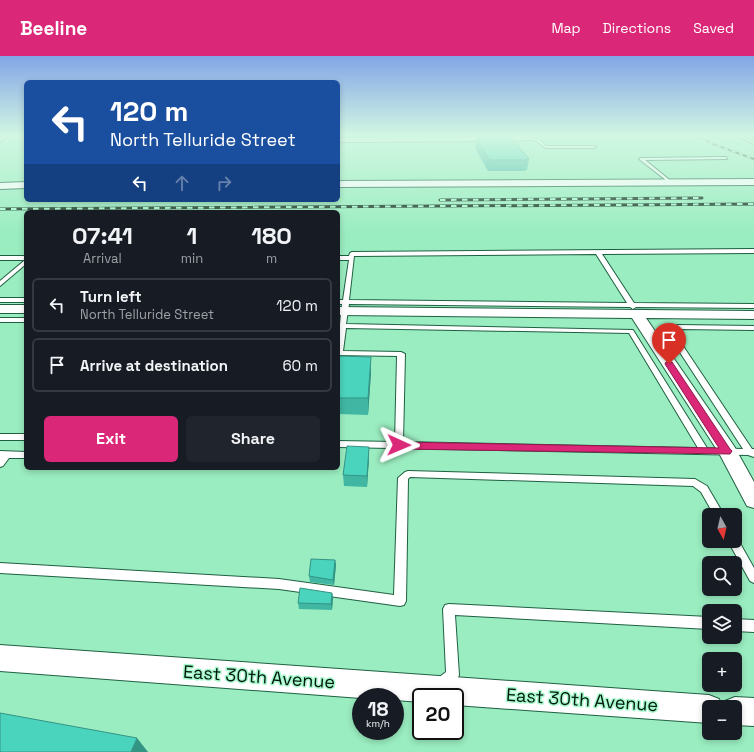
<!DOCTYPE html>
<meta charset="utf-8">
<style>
:root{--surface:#171b24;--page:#20242c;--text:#f1f3f6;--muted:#9ea1a6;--line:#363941;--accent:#db2777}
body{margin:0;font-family:"Space Grotesk",sans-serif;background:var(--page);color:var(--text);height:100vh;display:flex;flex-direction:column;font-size:15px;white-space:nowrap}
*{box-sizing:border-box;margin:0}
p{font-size:13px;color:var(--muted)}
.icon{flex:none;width:22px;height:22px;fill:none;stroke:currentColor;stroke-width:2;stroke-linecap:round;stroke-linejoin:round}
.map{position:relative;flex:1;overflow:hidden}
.side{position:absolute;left:24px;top:154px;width:316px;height:260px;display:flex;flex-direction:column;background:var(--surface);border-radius:6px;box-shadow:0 2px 6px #0003}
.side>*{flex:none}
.banner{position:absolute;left:24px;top:24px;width:316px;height:122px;border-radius:6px;box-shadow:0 2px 6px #0003;background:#1a4fa0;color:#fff;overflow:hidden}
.needle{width:26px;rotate:172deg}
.fabs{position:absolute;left:702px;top:452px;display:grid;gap:8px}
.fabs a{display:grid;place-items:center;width:40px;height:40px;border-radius:6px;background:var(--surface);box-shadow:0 2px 6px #0003;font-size:20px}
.speed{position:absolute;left:352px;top:632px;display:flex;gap:8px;font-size:20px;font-weight:700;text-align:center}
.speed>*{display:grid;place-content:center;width:52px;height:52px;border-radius:50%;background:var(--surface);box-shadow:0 2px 6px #0003;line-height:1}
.speed small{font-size:10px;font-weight:400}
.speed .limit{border:2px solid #111;border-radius:6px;background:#fff;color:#111}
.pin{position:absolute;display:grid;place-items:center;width:34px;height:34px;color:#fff;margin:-41px -17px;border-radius:50% 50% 50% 0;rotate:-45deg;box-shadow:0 0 4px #0007}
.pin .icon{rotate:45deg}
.me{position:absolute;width:44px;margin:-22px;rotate:91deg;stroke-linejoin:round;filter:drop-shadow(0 0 3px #0008)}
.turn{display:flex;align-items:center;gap:14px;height:84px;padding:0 20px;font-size:18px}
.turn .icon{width:52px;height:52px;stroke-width:2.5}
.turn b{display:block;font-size:28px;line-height:34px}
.lanes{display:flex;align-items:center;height:38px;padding:0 20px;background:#0003;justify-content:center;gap:20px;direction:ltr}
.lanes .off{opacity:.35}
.eta{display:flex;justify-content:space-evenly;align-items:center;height:68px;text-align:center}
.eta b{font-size:24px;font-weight:800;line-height:28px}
.button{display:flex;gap:8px;margin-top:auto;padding:8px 20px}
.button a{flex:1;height:46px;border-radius:6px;background:var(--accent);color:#fff;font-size:16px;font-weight:800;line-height:46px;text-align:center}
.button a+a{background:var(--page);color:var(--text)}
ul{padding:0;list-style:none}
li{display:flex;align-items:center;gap:12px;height:54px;margin:0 8px 6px;padding:0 12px;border:2px solid var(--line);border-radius:6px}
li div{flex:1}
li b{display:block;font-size:15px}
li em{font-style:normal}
header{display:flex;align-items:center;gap:24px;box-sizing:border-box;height:56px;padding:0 20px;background:var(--accent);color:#fff}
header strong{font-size:19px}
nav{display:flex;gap:22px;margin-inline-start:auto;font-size:14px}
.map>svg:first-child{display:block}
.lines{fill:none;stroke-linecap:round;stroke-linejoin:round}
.lane-casing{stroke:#1f6042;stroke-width:2}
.street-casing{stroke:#1f6042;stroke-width:2}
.secondary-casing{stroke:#1f6042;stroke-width:2}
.lane{fill:#fff;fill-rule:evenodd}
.street{fill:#fff;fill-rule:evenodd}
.secondary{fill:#fff;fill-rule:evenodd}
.rail-far1-casing{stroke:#143222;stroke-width:2}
.rail-casing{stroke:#143222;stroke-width:3}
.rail-far1{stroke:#a7facd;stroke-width:1.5;stroke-dasharray:4;stroke-linecap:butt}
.rail{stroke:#a7facd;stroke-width:2;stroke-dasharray:5.5;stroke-linecap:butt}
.wall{fill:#40b6a3}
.shaded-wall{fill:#349484}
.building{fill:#4bd4bd;stroke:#349484}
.route{fill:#db2777;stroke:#8e194d}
.labels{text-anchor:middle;stroke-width:3;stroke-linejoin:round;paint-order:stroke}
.near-street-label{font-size:18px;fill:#01180c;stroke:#a7facd}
</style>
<header>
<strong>Beeline</strong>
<nav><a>Map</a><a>Directions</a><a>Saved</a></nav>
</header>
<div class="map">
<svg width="754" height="696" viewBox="0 0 754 696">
<rect width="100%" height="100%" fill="#9aedc0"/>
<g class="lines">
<defs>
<path id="lane" d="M5 79H9L0 86V83Z
M734 79H739L754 86V88Z
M529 80 540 84 546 90H594L596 91 594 92H545L538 86 529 82Z
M726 101 727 103 645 104 672 126 673 127 671 128 639 103 641 102Z
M754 193V197L602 198 634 247 754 248V252L636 251 633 253 630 251 349 248 346 268 633 274 707 392 743 393 668 278 676 270 678 269 754 270V274L680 273 675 278 752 393H754V401L748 399 338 391V385L395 386 397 300 338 299V268H340L342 248H338V244H343L349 204H338V200H349L350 197 352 196ZM596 198 627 247 349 244 354 200ZM346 272 629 277 698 392 403 386 405 298 401 296 343 295Z
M0 200H26V208L0 230V225L25 204H0Z
M0 242H26V246H0Z
M0 262H26V266H0Z
M0 378H26V384H0Z
M0 395 26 396V402H9L3 410 0 411Z
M408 415 695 423 707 430 724 459H714L701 436 693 430 410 421 408 423 406 545 404 549 400 550 279 533 0 517V507L279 523 394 539 398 422 405 416Z
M735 481 737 482 754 512V527L750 525 728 485H735Z
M449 548 709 561V573L455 559 459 619C457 626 450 631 443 633L438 632 437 627 438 622 446 616 443 553 445 549Z
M735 563 754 564V576L735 575Z"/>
<path id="street" d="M526 79H534L530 84 514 85 338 86V82L514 81Z
M0 249H26V257H0Z
M338 251 754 255V263L646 262 734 390 754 426V452L747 450 719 397 632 262 338 259Z
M0 589 709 639 719 643 722 651H709V667L455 649V641H421V646L395 644V641L361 642 0 615Z
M735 641 754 642V670L735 669V651H722L725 645Z"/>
<path id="secondary" d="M754 123V129L338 131V125Z
M26 126V132L0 133V127Z"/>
</defs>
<use href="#lane" class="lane-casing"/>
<use href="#street" class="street-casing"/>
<use href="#secondary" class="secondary-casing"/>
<use href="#lane" class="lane"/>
<use href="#street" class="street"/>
<use href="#secondary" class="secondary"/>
<defs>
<path id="rail-far1" d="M695 79 713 88 754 103"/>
<path id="rail" d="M440 144 702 142
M0 153 754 148"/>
</defs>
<use href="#rail-far1" class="rail-far1-casing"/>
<use href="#rail" class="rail-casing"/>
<use href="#rail-far1" class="rail-far1"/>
<use href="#rail" class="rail"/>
</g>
<path class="wall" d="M476 82 529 103 527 114H525V115H488L475 92Z
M338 300 371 317 368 359 338 358Z
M369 402 367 431 344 430 343 419Z
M335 504 336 509 334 529 310 526 309 520Z
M332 537 333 542 332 554 299 553 298 547Z"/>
<path class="shaded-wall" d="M371 301V317L368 359V342Z
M369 391V402L367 431V420Z
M335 504 336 509 334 529 333 524Z
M332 537 333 542 332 554 331 548Z
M137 682 148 696H131Z"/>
<path class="building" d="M476 82H510L514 85 529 103H526L527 104H489Z
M338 300 371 301 368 342H338Z
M347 390 369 391 367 420 343 419Z
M311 503 335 504 333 524 309 520Z
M300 532 332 537 331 548 298 547Z
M0 657 137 682 131 696H0Z"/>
<linearGradient id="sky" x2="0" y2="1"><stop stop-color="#82a5e6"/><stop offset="0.45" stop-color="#d2f7e3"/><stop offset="1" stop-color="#d2f7e3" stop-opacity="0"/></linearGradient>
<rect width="754" height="177" fill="url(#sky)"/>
<path class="route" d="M666 306H672L730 393 732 395 730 398 399 393 394 389 399 386 719 392 665 308Z"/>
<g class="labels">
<g class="near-street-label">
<text transform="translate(259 621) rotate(4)" y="6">East 30th Avenue</text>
<text transform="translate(582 644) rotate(4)" y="6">East 30th Avenue</text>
</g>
</g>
</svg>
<div class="fabs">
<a><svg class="needle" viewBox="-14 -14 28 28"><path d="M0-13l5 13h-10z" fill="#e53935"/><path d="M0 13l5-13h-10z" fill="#9ea1a6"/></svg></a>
<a><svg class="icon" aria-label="search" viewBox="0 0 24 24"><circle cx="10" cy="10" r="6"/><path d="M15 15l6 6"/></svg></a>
<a><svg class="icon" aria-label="layers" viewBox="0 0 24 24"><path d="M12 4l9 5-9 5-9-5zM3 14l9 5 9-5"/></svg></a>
<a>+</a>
<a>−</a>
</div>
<div class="speed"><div>18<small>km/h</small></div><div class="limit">20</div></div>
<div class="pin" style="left:669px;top:308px;background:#d93025"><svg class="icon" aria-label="arrive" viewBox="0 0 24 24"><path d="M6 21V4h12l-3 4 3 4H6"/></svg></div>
<svg class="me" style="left:399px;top:389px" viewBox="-20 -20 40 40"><path d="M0-17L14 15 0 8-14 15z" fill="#db2777" stroke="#fff" stroke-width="4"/></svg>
<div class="banner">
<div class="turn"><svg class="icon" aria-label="left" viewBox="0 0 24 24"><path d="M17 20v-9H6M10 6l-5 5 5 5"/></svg><div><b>120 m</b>North Telluride Street</div></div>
<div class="lanes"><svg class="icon" aria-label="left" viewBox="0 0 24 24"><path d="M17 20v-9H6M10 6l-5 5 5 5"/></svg><svg class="icon off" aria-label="ahead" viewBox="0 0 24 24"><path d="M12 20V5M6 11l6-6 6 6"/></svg><svg class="icon off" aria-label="right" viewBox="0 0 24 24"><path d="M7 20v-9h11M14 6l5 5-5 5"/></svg></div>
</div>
<section class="side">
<div class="eta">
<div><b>07:41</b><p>Arrival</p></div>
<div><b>1</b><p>min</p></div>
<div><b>180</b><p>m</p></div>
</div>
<ul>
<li><svg class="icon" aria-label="left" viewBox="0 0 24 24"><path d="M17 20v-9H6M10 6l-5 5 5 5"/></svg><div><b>Turn left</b><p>North Telluride Street</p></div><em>120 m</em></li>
<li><svg class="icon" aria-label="arrive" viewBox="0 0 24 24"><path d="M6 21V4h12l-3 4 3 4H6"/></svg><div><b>Arrive at destination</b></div><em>60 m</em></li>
</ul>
<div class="button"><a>Exit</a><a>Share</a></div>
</section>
</div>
